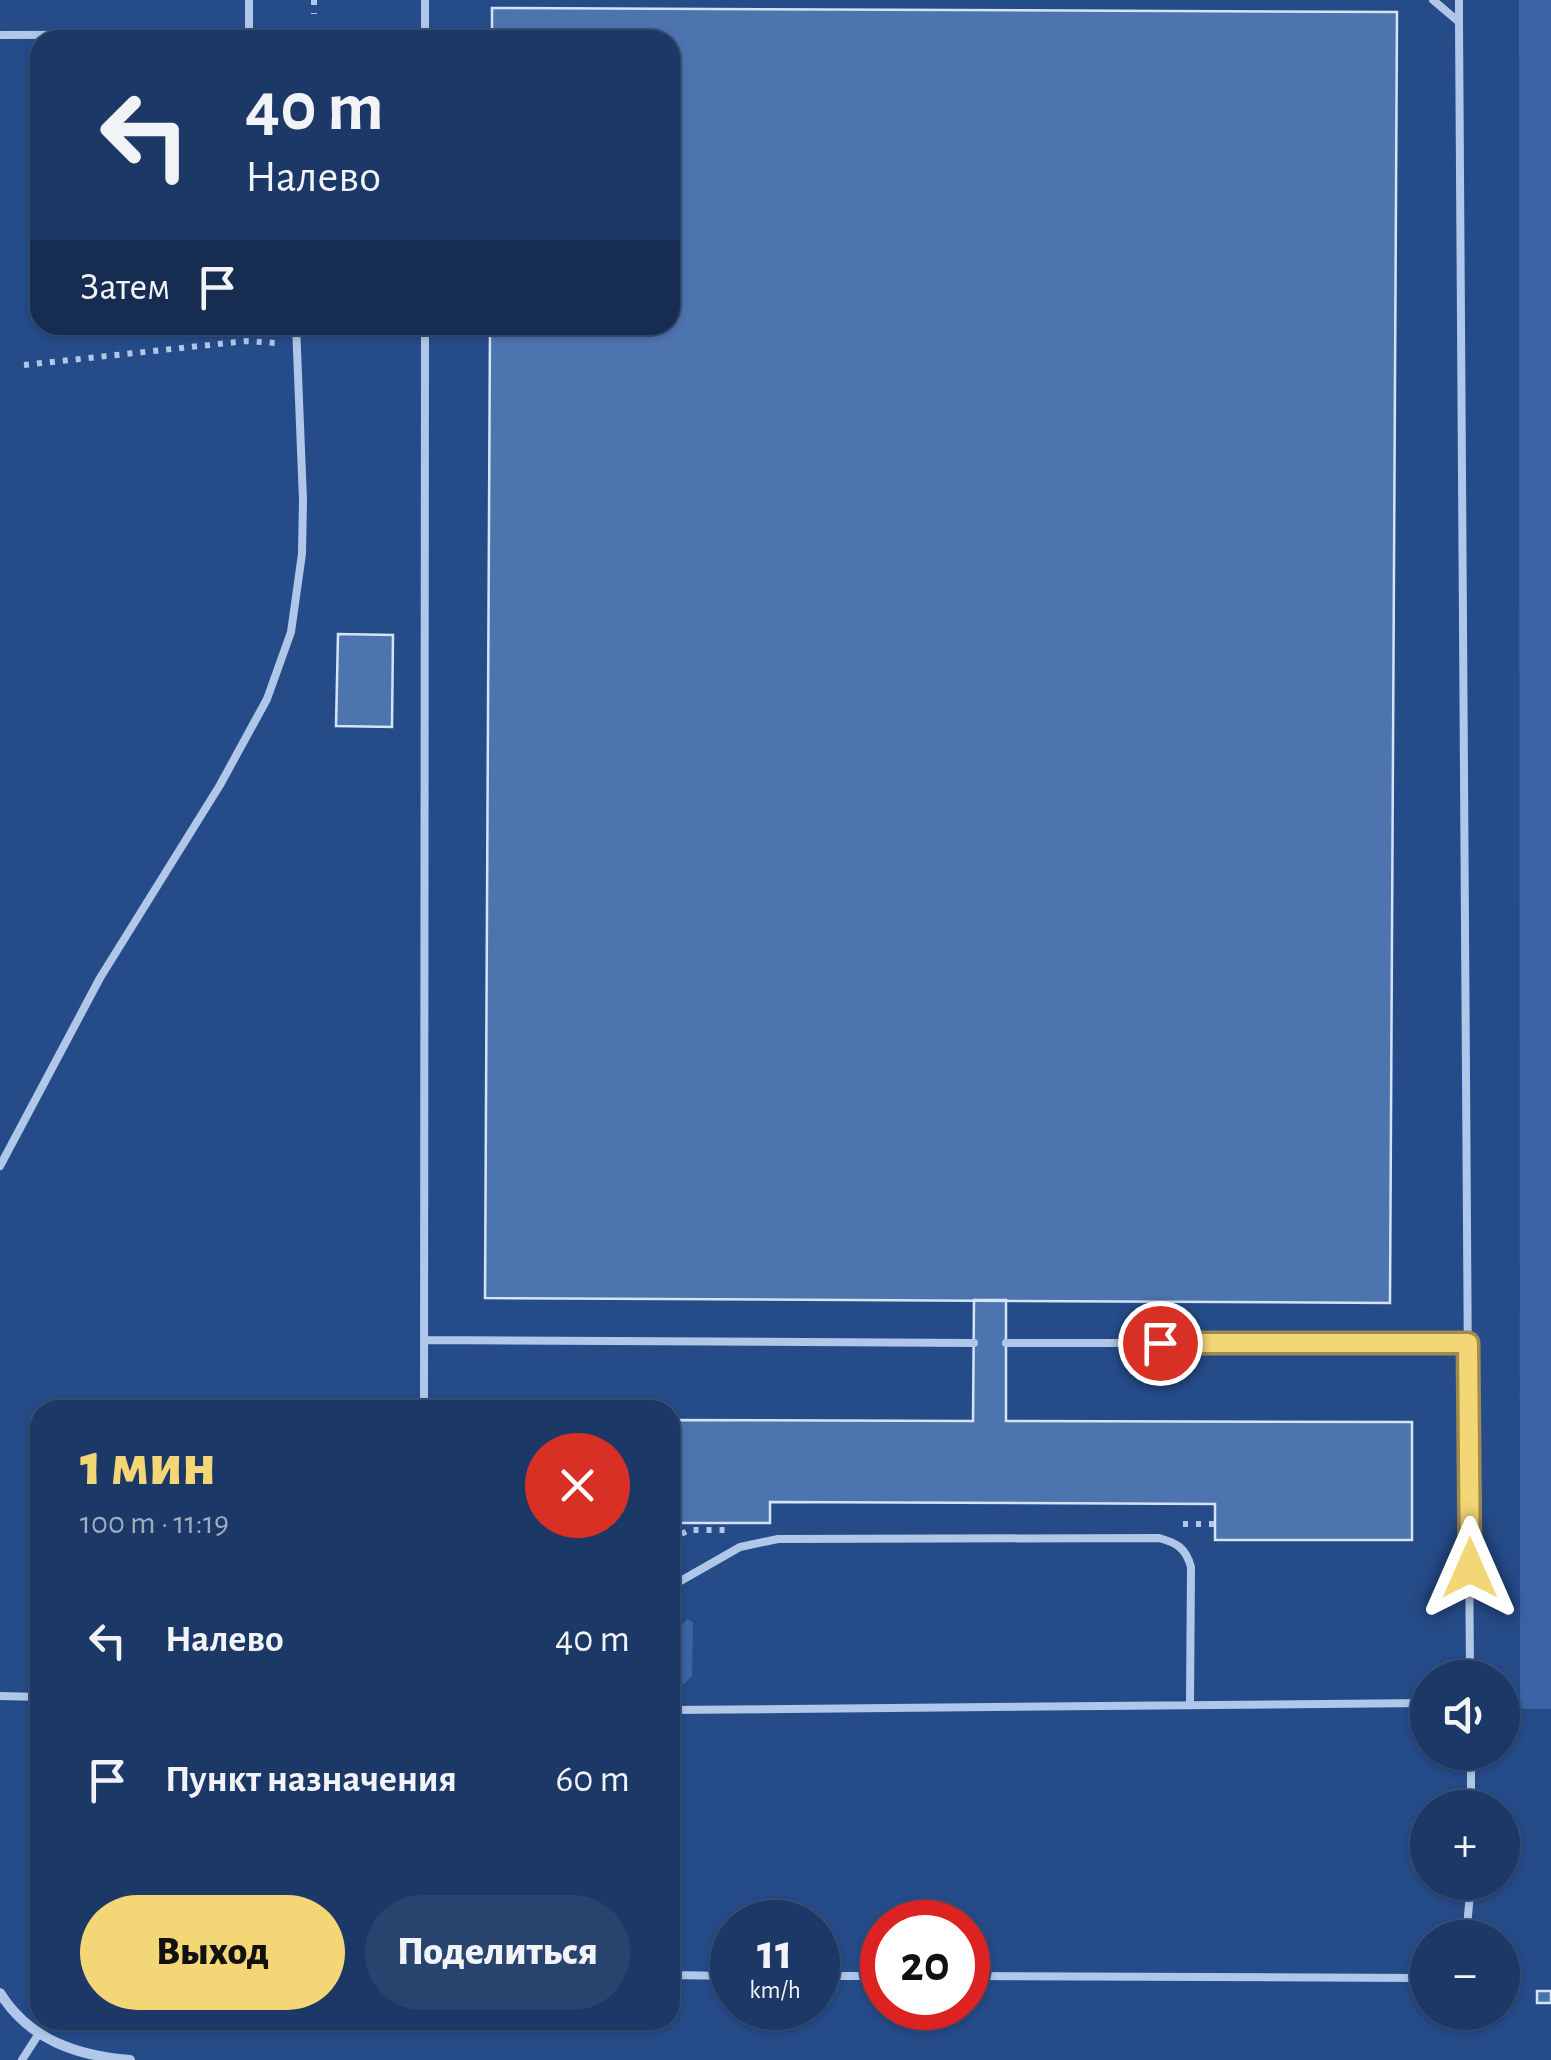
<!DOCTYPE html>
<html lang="ru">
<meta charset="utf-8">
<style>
:root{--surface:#1c3866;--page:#29436f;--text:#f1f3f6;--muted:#a0acbf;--line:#3a527a;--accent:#f3d676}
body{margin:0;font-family:"Alegreya Sans",sans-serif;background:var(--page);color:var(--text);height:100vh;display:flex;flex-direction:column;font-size:38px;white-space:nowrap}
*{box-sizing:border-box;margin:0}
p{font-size:32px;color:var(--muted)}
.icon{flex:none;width:55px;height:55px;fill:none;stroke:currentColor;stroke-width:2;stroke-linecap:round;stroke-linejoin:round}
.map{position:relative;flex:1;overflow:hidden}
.details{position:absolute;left:30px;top:1400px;width:650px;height:630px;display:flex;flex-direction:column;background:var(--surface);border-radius:30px;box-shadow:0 2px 8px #0004,0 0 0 2px var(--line)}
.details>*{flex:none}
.banner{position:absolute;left:30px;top:30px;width:650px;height:305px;border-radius:30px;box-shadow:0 2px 8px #0004,0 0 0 2px var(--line);background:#1c3866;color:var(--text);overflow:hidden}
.controls{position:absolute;left:1410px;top:1660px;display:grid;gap:20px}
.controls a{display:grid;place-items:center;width:110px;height:110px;border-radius:50%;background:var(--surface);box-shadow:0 2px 8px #0004,0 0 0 2px var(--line);font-size:50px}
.speed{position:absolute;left:710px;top:1900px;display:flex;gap:20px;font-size:50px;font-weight:700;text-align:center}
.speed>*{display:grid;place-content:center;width:130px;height:130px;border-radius:50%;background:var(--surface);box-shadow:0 2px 8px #0004,0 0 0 2px var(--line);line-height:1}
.speed small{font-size:25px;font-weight:400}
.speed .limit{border:15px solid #d22;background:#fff;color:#111}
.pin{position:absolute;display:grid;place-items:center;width:85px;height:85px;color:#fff;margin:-42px;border:5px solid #fff;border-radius:50%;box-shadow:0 2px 10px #0007}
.me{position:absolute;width:110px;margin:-55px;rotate:0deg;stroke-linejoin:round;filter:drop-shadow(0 0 8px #0008)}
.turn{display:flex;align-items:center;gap:35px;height:210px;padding:0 50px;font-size:45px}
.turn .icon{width:130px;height:130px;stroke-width:2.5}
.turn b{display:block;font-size:70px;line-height:85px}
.then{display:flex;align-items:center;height:95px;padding:0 50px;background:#0003;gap:20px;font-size:38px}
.round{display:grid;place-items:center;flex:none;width:105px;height:105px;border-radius:52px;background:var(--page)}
.overview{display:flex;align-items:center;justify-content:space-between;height:170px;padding:0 50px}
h1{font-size:60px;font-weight:800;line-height:75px;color:var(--accent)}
.cta{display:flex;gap:20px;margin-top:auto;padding:20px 50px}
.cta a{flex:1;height:115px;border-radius:60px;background:var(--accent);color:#111;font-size:40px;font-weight:800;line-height:115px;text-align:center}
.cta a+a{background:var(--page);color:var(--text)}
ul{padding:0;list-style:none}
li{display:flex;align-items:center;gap:30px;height:140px;padding:0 50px}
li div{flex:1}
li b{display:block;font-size:38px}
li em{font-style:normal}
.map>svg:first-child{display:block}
.green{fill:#3a64a5}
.building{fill:#4e74b0;stroke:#d5e3f7;stroke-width:2.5}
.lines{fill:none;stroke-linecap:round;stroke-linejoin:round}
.path{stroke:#b1c7e9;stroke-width:6;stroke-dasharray:5 8;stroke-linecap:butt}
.service{stroke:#b1c7e9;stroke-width:8}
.minor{stroke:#b1c7e9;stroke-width:10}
.route-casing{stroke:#9e8b4d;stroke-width:25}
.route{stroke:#f3d676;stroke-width:18}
</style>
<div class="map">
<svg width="1551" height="2060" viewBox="0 0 1551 2060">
<rect width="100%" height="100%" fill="#254b88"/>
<path class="green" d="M1519 0H1551V1709H1520Z
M687 1619 693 1622 692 1676 684 1684H670V1637Z"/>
<path class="building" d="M492 8 1397 12 1390 1303 485 1298 490 325H670V40H492Z
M338 634 393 635 392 727 336 726Z
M974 1300H1006V1421L1412 1422V1540H1215V1504L770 1502V1523H670V1420L973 1421Z
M1537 1991H1551V2003H1537Z"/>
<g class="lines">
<path class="path" d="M314 0V14
M24 365 246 341 276 343
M1183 1524H1215
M670 1540 689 1530H726"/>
<path class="service" d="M1433 0 1459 22 1470 1678
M1459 22V0
M0 35 314 34
M249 40V0
M425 40V0
M0 1166 100 978 220 785 267 699 291 632 302 554 303 500 296 325
M424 1340 974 1343
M1006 1343H1469
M424 1410 425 325
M670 1587 740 1547 778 1539 1159 1538C1178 1543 1186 1549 1191 1567L1190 1704
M0 1696 40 1697
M670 1710 1428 1703
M1471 1752V1808
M1466 1938 1471 1882
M670 1975 732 1976
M818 1976H882
M968 1976 1418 1978 1428 1971
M22 2060 38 2035"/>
<path class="minor" d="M0 1993C29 2040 78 2056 130 2060"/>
</g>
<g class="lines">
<defs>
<path id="route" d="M1160 1343H1468L1470 1568"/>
</defs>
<use href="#route" class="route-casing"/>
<use href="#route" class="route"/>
</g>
</svg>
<div class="controls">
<a><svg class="icon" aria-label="sound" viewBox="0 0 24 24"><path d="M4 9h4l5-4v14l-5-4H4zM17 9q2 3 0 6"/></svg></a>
<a>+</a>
<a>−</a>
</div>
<div class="speed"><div>11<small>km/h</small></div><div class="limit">20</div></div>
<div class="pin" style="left:1160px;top:1343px;background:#d93025"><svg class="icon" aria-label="arrive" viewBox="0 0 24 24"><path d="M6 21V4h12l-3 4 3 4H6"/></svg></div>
<svg class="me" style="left:1470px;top:1568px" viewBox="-20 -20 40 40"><path d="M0-17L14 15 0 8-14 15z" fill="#f3d676" stroke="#fff" stroke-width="4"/></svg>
<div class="banner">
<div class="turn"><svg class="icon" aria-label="left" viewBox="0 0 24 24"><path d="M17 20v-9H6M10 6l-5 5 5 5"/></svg><div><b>40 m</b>Налево</div></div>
<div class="then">Затем<svg class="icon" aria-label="arrive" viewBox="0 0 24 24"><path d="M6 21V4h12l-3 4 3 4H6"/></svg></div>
</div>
<section class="details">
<div class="overview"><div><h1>1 мин</h1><p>100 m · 11:19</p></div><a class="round" style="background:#d93025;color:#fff"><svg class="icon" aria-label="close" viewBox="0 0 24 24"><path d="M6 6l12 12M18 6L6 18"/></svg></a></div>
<ul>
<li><svg class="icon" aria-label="left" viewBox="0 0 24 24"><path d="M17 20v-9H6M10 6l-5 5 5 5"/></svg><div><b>Налево</b></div><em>40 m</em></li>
<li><svg class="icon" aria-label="arrive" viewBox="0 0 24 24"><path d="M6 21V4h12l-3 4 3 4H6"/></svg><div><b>Пункт назначения</b></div><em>60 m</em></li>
</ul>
<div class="cta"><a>Выход</a><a>Поделиться</a></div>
</section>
</div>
